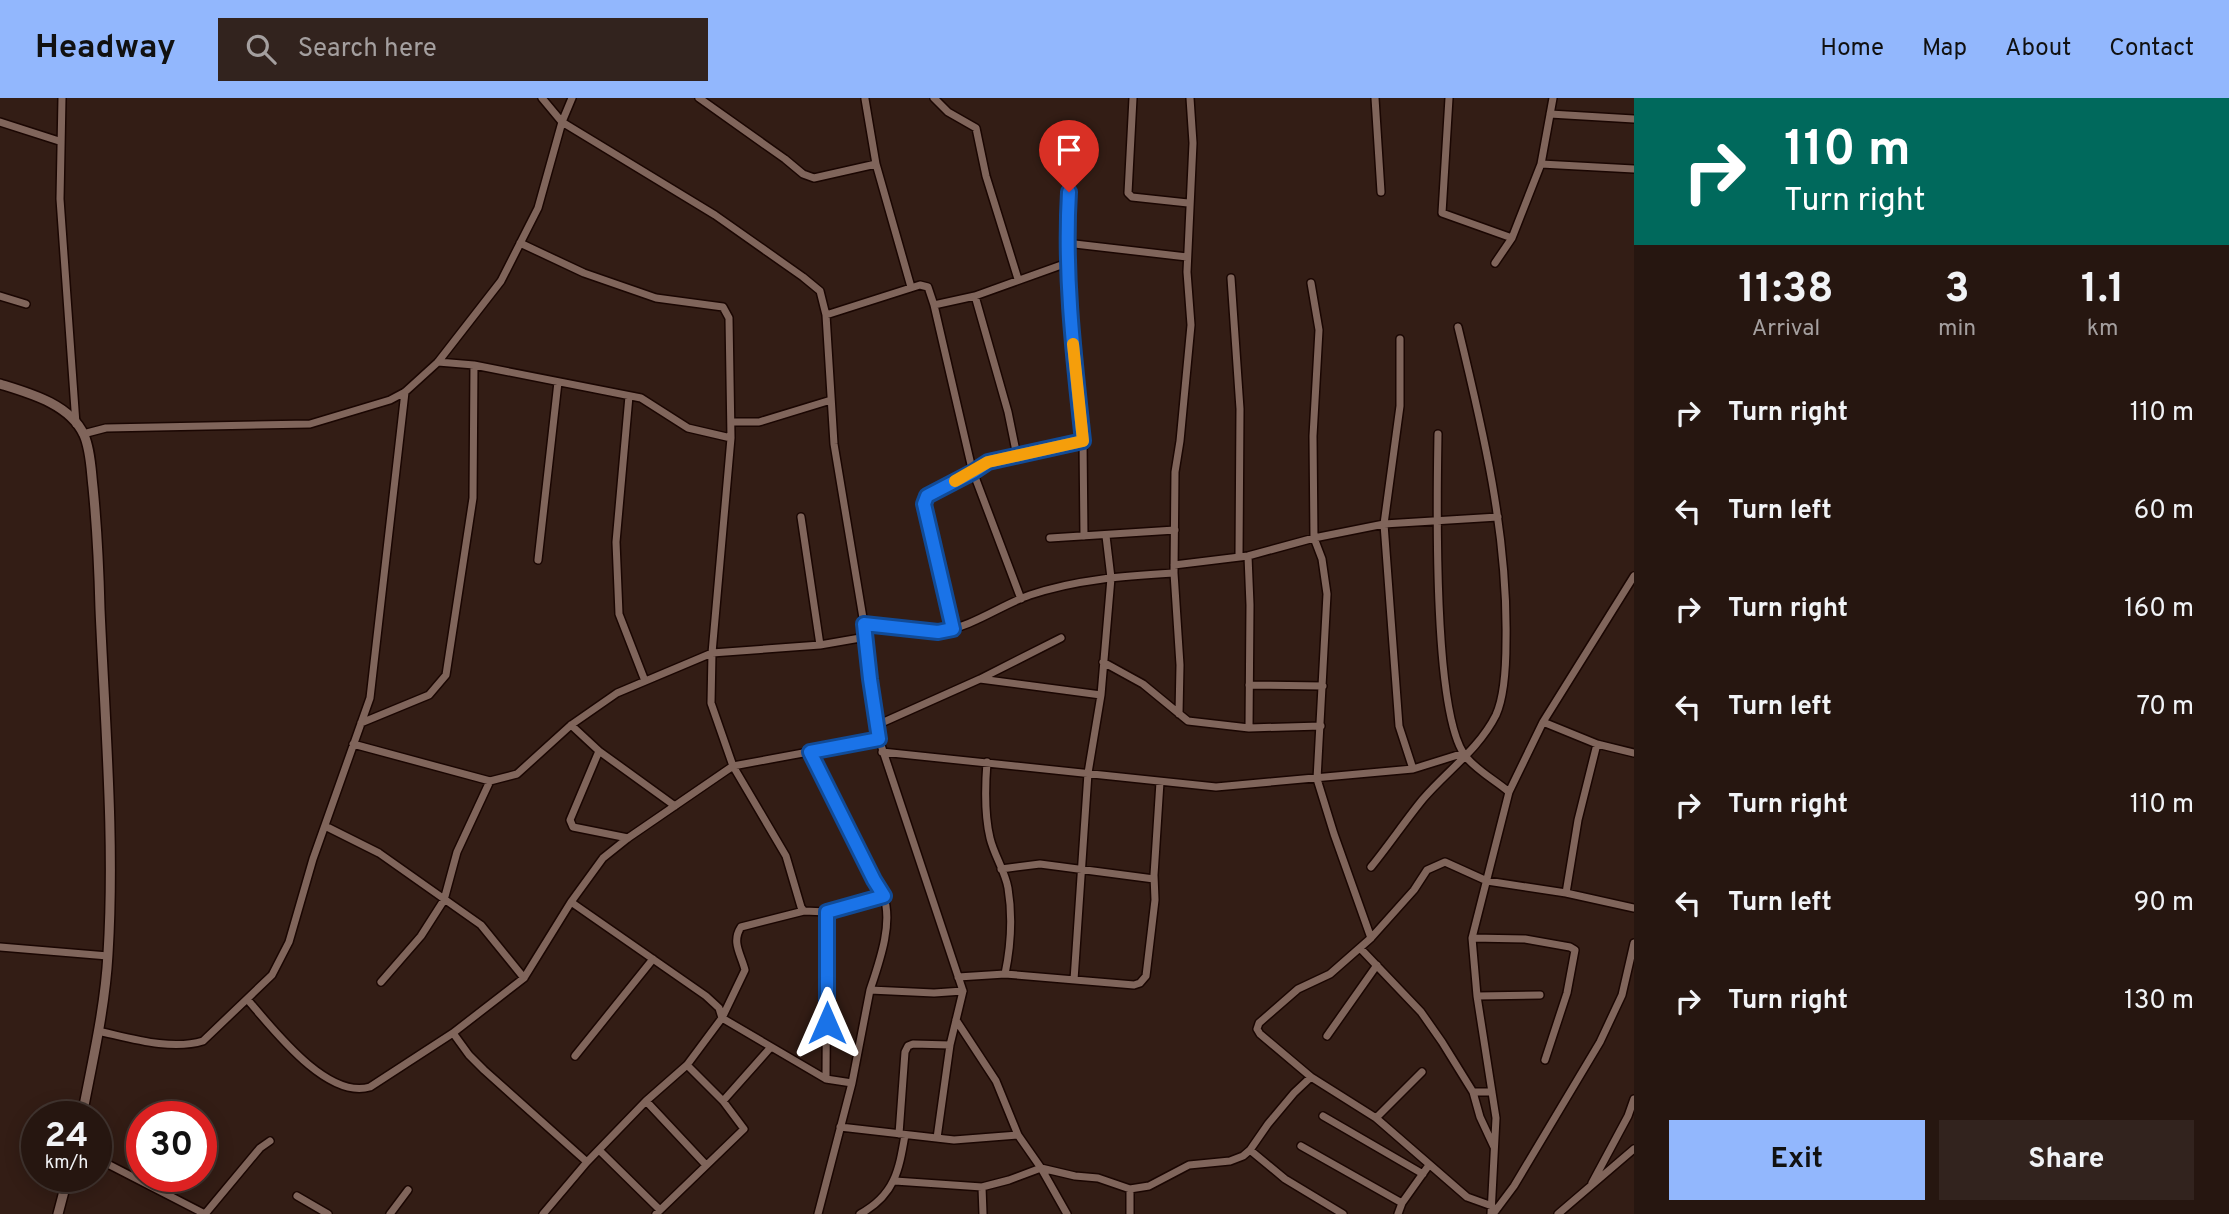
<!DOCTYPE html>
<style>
:root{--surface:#261610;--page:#32231e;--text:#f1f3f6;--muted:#a49f9f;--line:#423530;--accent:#92b7fd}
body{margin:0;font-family:Overpass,sans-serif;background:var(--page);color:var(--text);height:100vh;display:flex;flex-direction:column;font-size:26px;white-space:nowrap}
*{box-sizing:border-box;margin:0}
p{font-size:23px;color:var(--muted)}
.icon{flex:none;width:38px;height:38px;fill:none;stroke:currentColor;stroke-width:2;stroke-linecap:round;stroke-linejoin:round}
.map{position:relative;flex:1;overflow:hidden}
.drawer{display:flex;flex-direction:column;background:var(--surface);width:595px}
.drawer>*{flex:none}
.banner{background:#00695c;color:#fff;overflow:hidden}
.speed{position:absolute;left:21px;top:1003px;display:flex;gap:14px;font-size:35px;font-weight:700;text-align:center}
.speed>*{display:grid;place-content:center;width:91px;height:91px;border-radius:50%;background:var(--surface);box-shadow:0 4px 18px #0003,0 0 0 2px var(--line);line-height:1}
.speed small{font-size:18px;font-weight:400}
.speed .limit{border:10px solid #d22;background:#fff;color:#111}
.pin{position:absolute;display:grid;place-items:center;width:60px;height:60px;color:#fff;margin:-72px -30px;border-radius:50% 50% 50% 0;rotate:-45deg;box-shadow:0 0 7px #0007}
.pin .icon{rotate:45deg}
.me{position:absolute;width:77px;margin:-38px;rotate:0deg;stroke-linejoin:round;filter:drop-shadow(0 0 5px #0008)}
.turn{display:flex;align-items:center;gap:24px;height:147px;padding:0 35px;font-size:32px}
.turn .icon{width:91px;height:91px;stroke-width:2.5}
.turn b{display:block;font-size:49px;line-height:60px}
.eta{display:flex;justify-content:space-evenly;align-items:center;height:119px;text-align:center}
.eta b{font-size:42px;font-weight:700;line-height:49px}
.action{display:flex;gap:14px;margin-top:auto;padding:14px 35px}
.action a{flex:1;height:80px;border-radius:0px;background:var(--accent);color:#111;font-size:28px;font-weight:700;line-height:80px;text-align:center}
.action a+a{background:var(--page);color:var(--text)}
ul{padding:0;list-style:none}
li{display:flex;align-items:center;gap:21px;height:98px;padding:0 35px}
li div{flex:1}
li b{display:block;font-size:26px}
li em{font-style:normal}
header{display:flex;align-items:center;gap:42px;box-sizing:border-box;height:98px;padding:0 35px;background:var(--accent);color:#111}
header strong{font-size:33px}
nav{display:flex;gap:38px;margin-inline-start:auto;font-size:24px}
.search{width:490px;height:63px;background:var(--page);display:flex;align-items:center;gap:18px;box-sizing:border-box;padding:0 24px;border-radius:0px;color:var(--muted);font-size:26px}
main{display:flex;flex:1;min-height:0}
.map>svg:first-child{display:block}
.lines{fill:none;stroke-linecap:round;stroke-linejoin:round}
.minor-casing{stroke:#1a0602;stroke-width:10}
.tertiary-casing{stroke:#1a0602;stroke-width:12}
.minor{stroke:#80655b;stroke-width:7}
.tertiary{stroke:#80655b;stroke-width:9}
.route-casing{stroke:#114b97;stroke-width:18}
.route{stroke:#1a73e8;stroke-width:12}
.slow{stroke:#f59e0b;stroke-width:12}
</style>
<header>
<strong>Headway</strong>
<div class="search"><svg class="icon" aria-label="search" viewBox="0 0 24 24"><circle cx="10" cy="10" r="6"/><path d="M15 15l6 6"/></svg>Search here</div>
<nav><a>Home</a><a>Map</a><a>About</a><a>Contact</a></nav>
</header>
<main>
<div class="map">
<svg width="1634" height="1116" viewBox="0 0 1634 1116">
<rect width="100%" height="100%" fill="#331d15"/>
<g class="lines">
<defs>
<path id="minor" d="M62 0 60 101 76 326
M542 0 562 24 715 117 803 179 820 193 826 217 834 346 864 526 870 581 879 641 963 893
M699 0 785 61 803 76 814 80 876 66
M934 0 948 14 976 30 986 78 1018 181
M1133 0 1128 95 1132 99 1188 105
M1375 0 1381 94
M1449 0 1442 115 1512 140
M1553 0 1541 66 1634 71
M865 1 876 66 911 189
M1550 16 1634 21
M0 24 59 43
M1070 69 1066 145 1073 249 1083 343 1084 438
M520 145 584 175 656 200 723 209 729 220 731 340 712 555 711 605 733 668 786 758 801 809 804 813 827 814 884 798
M1066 145 1187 159
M1495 165 1512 140 1541 66
M1231 180 1240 311 1239 459
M1311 185 1319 232 1313 338 1314 440 1322 461 1327 496 1317 681 1334 736 1371 840
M0 198 26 206
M975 198 1008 314 1017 358
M934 207 975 198 1067 165
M826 217 920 187 928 189 934 207 972 371 1021 501
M1400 241V308L1384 426 1399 628 1413 671
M438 264 474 267 641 300 688 330 731 340
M629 298 616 444 619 516 645 583
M731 324H759L831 302
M83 336 106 330 310 326 390 302 405 294 438 264 501 183 538 110 562 24 572 0
M1438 336C1437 395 1432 622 1467 660 1478 673 1496 683 1509 694
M801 419 820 547
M1050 440 1175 432
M1248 458 1250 507 1249 630
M538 462 558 284
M1174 467 1248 458 1314 440 1384 426 1498 419
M864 526C887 528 918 536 940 533 971 530 1001 507 1030 497 1077 481 1126 478 1174 475
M953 531 924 406 927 398 988 364 1083 343
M1103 564 1143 586 1188 623 1249 630 1321 628
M980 581 1101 597
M1249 587 1323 588
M1179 616 1180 567 1174 475 1175 374 1180 343 1191 227 1187 174 1193 45 1190 0
M1543 624 1597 646 1634 655
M361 625 429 597 446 577 473 400 474 267
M571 627 599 653 675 708
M877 627 980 581 1061 540
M353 646 490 683 517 676 571 627 617 595 712 555 820 547 866 539
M599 653 570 722 573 729 628 740
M810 654 874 782C876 787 881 792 883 797 894 824 879 865 870 892L934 895 963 893 950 947 937 1040
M882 654 1216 689 1413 671 1464 655
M325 728 379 755 481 827 524 880
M1371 769C1389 747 1405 723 1423 701 1447 673 1479 651 1496 617 1505 597 1506 565 1506 543 1508 436 1483 332 1458 229
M1001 771 1040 766 1154 781
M1566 795 1578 722 1597 646
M571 804 706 898 719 910 722 920 826 981 852 985
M1472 840 1525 841 1570 849 1575 852 1567 895 1545 962
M0 849 108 858
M1360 850 1421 914 1442 944 1473 994 1480 1019 1494 1049
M1005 876 1134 887 1140 885 1146 878 1155 802 1154 777 1160 684
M958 879 1005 876C1011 847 1013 820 1008 790 1005 773 994 757 990 740 984 715 985 689 987 664
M1074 882 1088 675 1101 597 1111 480 1106 438
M381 884 421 838 444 802 457 754 490 683
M1477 898 1540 897
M247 901C273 931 327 1002 370 989L453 935 524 880 571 804 603 760 628 740 733 668 879 641
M956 922 996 983 1018 1037
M98 933C130 940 171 953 203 943L272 877 289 844 313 761 370 600 405 294
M453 935 469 957 484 972 587 1064
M1327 938 1377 867
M575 958 653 861
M826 981 827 814
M1473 994H1492
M646 1003 706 1067
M723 1003 771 949
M1323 1018 1423 1076
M1376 1020 1422 974
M840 1029 954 1042 1018 1037 1041 1070 1075 1078 1098 1080 1130 1091 1149 1088 1189 1067 1230 1063 1243 1058 1250 1052 1268 1026 1294 995 1311 979
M899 1036 905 954 908 948 913 946 950 947
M1301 1048 1402 1105
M599 1052 660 1112
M1250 1052 1285 1081 1343 1116
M96 1060 205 1116
M895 1083 982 1089 1009 1082 1041 1070 1067 1116
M1592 1085 1628 1018 1634 1001
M982 1089 983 1116
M297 1098 328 1116
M1492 1108 1467 1099 1376 1020 1311 979 1260 936 1257 931 1259 925 1298 891 1330 876 1371 840 1414 792 1427 772 1445 764 1487 783 1566 795 1634 810
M205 1116 260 1050 270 1043
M390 1116 408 1092
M543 1116 587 1064 646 1003 687 967 722 920 745 872C741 856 731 844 741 829L804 813
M656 1116 744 1031 723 1003 687 967
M818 1116 852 985 870 892
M860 1116C895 1097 899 1072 905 1037
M1130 1116V1091
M1398 1116 1402 1105 1429 1067
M1491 1116 1496 1020 1477 898 1472 840 1509 694 1543 624 1634 478
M1493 1116 1514 1088 1600 944 1622 897 1634 845
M1558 1116 1634 1051"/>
<path id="tertiary" d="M0 286C29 295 70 306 84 337 91 353 91 373 93 389 97 430 99 471 100 511 105 626 115 742 108 856 105 911 92 965 82 1018
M58 1116 68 1078"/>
</defs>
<use href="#minor" class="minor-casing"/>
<use href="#tertiary" class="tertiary-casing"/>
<use href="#minor" class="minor"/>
<use href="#tertiary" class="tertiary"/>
</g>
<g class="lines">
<defs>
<path id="route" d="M827 925V814L884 798 874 782 810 654 879 641 870 581 864 526 938 534 953 531 924 406 927 398 973 374 988 364 1083 343C1074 260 1064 178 1069 94"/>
</defs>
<use href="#route" class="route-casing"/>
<use href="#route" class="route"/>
<path class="slow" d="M955 383 988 364 1083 343 1073 246"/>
</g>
</svg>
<div class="speed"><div>24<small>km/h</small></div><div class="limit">30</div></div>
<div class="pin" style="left:1069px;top:94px;background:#d93025"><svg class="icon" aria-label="arrive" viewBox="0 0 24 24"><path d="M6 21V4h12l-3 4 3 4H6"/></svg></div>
<svg class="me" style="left:827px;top:925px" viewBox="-20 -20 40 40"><path d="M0-17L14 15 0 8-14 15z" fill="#1a73e8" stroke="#fff" stroke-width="4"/></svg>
</div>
<section class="drawer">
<div class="banner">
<div class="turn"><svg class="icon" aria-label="right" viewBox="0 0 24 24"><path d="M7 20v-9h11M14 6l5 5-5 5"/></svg><div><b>110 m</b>Turn right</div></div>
</div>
<div class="eta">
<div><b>11:38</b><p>Arrival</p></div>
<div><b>3</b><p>min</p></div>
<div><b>1.1</b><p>km</p></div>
</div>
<ul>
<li><svg class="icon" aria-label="right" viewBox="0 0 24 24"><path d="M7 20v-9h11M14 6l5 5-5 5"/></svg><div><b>Turn right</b></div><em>110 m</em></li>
<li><svg class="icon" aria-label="left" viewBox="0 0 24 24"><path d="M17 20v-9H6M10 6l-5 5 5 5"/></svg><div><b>Turn left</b></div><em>60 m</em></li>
<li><svg class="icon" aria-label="right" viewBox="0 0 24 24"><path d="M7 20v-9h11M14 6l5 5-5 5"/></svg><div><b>Turn right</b></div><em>160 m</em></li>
<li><svg class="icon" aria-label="left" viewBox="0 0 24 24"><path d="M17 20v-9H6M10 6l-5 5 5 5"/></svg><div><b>Turn left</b></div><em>70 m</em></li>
<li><svg class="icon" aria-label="right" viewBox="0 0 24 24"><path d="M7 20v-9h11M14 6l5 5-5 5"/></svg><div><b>Turn right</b></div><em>110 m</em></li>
<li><svg class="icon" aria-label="left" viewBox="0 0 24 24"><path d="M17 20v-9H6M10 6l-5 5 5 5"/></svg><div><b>Turn left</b></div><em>90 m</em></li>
<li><svg class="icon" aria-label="right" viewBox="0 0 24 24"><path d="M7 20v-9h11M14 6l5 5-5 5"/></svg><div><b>Turn right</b></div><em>130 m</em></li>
</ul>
<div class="action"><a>Exit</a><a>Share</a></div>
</section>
</main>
